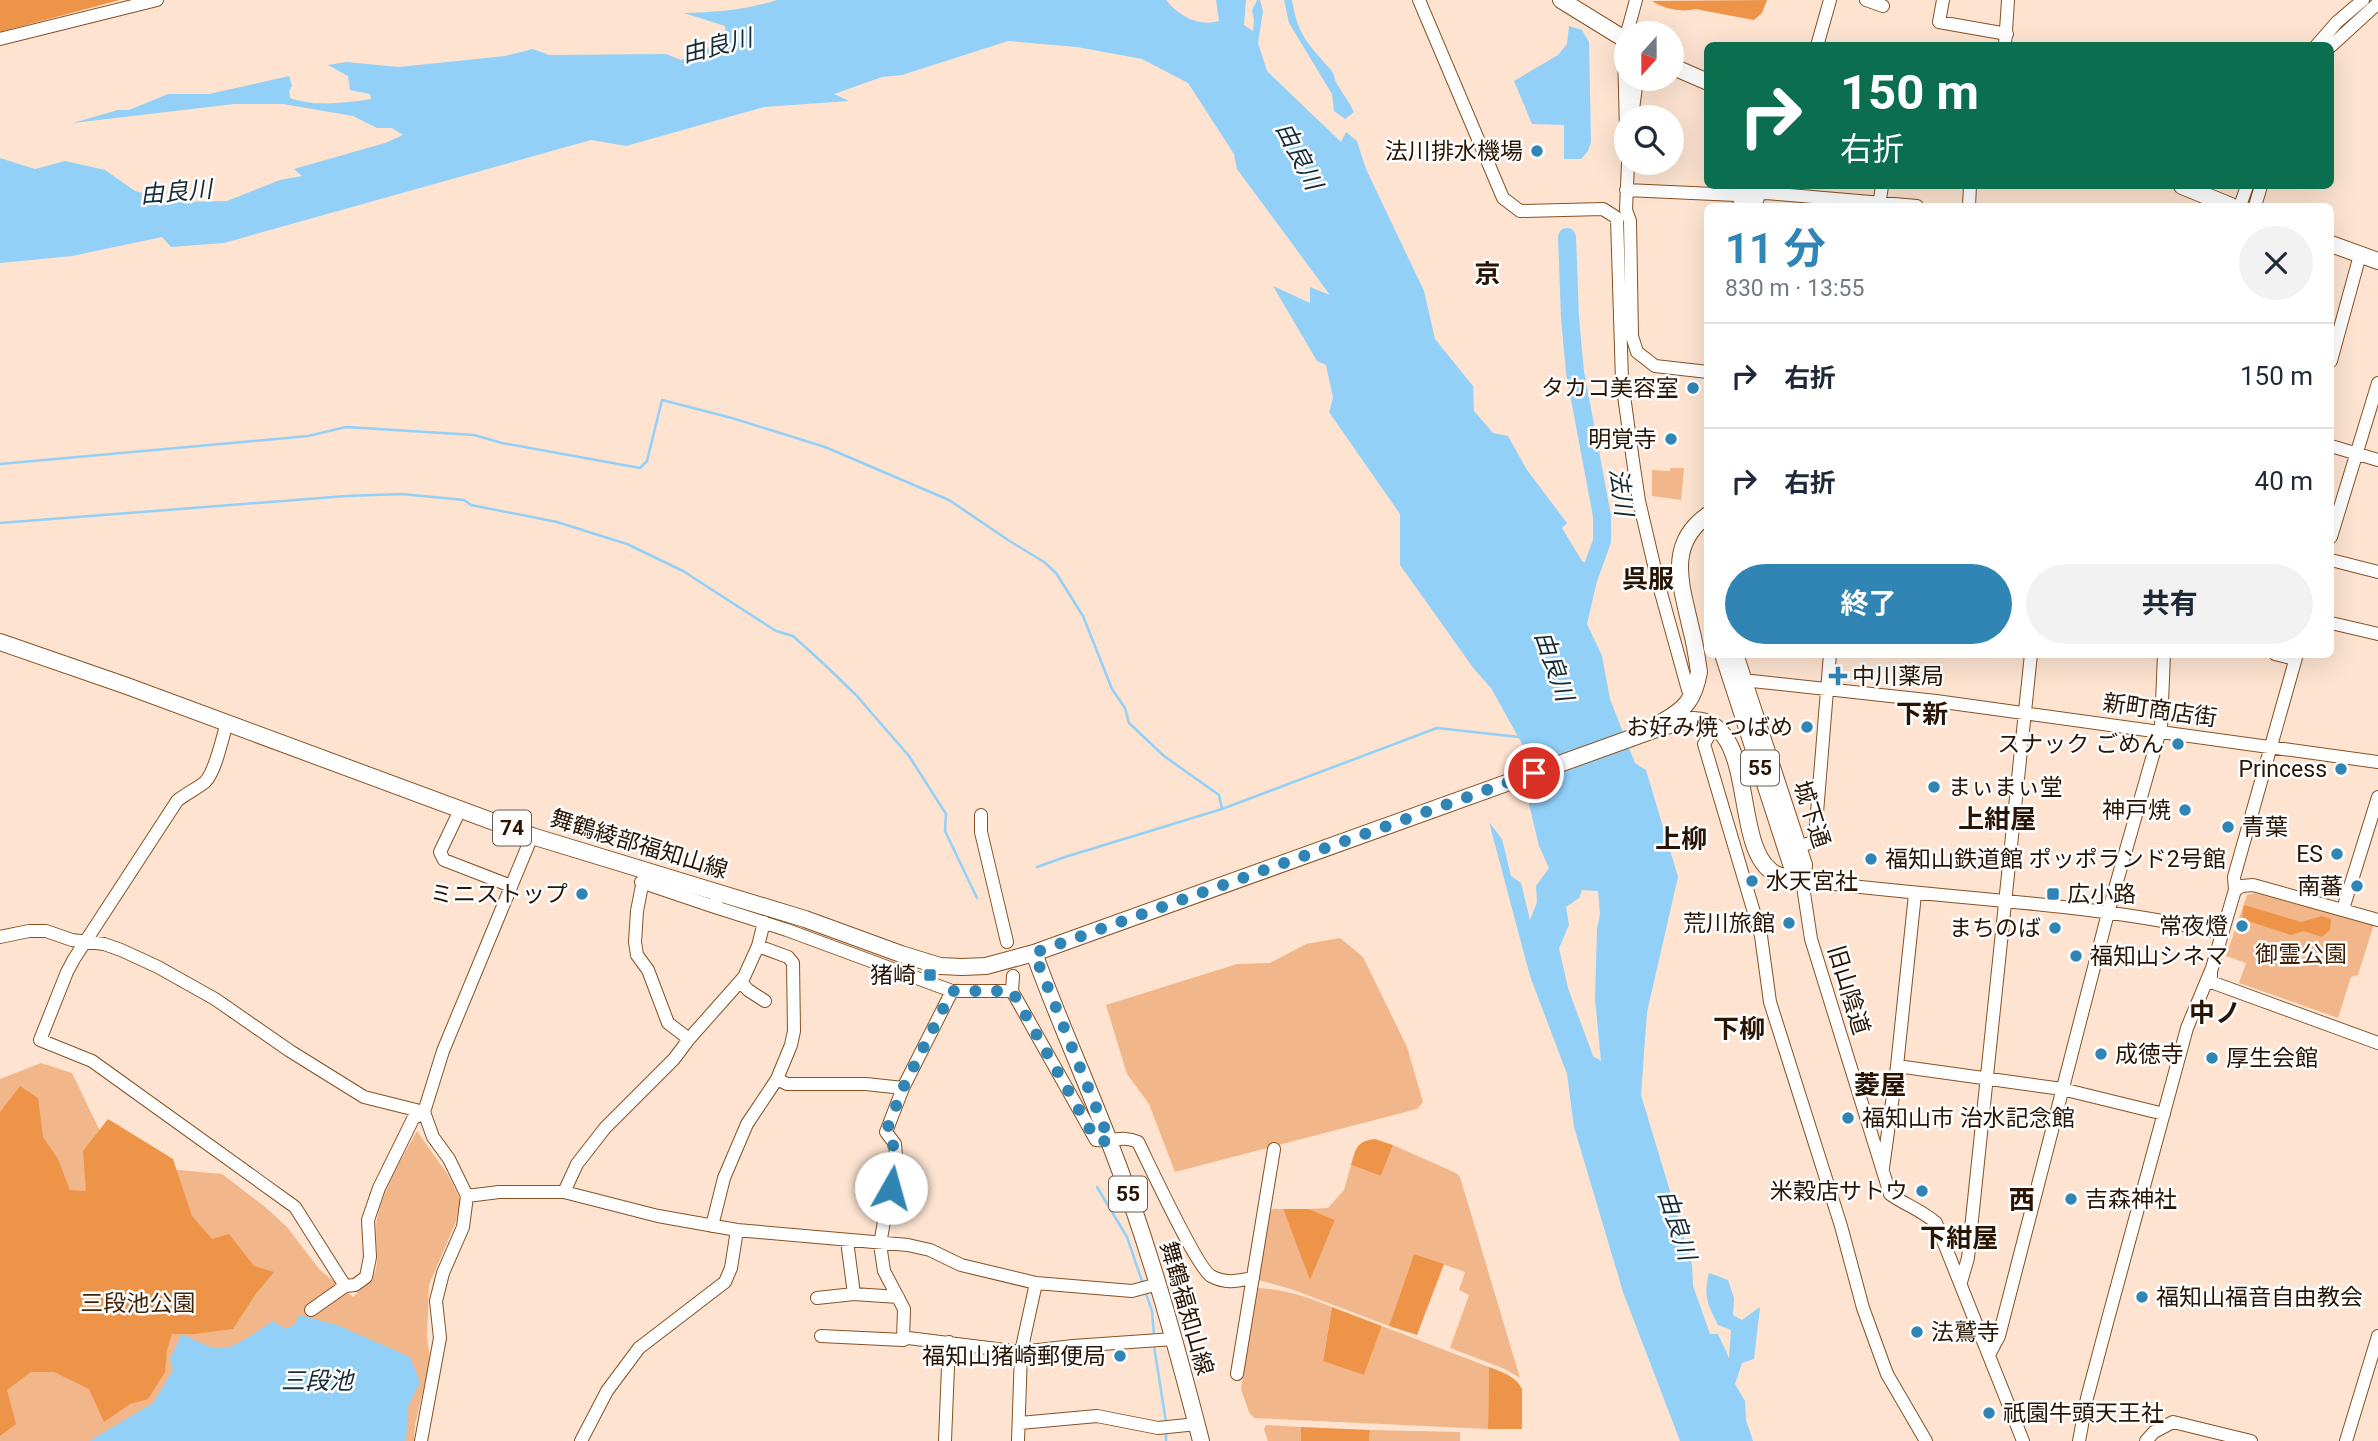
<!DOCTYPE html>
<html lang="ja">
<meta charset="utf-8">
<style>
:root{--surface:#fff;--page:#f2f2f3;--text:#1f2937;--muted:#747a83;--line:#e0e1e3;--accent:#3085b4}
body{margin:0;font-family:Roboto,"Noto Sans JP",sans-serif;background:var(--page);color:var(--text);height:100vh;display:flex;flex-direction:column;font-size:26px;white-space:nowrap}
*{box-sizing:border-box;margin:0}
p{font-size:23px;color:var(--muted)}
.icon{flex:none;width:38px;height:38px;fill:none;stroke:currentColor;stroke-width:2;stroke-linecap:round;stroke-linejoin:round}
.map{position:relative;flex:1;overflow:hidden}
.panel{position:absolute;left:1704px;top:203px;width:630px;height:455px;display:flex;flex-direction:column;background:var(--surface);border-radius:10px;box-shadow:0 7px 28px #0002}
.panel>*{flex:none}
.guide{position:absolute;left:1704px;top:42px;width:630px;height:147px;border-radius:10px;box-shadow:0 7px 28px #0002;background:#0b6e4f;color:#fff;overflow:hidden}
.needle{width:46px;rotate:201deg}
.fabs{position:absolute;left:1614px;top:21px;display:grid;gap:14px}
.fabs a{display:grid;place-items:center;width:70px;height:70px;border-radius:50%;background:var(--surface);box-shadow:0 7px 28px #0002;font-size:35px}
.pin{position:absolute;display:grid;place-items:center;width:60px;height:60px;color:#fff;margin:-30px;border:4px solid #fff;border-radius:50%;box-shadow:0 2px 7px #0007}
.me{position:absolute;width:77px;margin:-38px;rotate:7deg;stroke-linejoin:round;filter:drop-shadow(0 0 5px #0008)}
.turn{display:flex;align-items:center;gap:24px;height:147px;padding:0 21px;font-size:32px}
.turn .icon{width:91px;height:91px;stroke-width:2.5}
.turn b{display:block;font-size:49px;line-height:60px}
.round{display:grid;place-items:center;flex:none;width:74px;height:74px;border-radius:37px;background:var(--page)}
.overview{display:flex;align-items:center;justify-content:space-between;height:119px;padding:0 21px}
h1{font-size:42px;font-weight:700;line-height:52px;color:var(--accent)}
.cta{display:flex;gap:14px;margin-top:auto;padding:14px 21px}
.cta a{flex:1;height:80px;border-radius:42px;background:var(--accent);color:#fff;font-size:28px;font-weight:700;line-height:80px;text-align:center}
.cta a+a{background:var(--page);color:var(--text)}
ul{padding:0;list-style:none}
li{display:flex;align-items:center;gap:21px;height:105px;padding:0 21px;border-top:2px solid var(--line)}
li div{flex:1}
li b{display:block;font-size:26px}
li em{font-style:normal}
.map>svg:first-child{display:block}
.green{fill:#f1b689}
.forest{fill:#ee9449}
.water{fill:#92d0f8;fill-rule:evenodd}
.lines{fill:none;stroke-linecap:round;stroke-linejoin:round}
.stream{stroke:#92d0f8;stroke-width:2.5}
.river{stroke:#92d0f8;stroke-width:18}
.minor-casing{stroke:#875123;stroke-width:14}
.major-casing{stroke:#875123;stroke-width:18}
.minor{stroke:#fff;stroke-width:12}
.major{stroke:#fff;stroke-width:16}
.route{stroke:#3085b4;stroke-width:12;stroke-dasharray:0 21.6}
.poi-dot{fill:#3085b4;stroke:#fff;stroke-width:2.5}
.labels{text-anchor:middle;stroke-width:5;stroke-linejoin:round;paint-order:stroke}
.shield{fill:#fff;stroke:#6a5a4f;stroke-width:2}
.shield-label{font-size:21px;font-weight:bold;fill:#2a1403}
.poi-label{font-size:23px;fill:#2a1403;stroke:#fff;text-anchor:end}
.street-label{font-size:23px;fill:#2a1403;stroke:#fff}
.park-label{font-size:23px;fill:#421f00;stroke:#fff}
.water-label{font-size:24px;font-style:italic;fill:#182c38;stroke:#fff}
.quarter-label{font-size:26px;font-weight:bold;fill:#2a1403;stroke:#fff}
</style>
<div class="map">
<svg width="2378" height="1441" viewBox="0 0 2378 1441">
<rect width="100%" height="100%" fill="#fde3d0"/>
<path class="green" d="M1670 468H1684L1681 500 1652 496V470L1670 471Z
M2255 893 2374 924 2358 975 2351 977 2338 1018 2239 983 2246 963 2226 956 2247 895Z
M1340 938 1363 957 1407 1047 1423 1102 1417 1109 1175 1172 1149 1104 1127 1074 1106 1005 1237 964 1270 963 1306 944Z
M41 1063 72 1073 101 1133 167 1169 222 1174 264 1206 287 1227 320 1270 353 1297C359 1291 367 1285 372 1278 383 1262 372 1235 378 1214 386 1184 402 1158 417 1131L448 1175 461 1201 455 1224 429 1285 427 1336 430 1361 415 1425 414 1441H0V1079Z
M1393 1145 1456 1173 1460 1177 1520 1378 1505 1369 1450 1348 1469 1295 1459 1290 1465 1272 1414 1254 1389 1326 1291 1289 1258 1280 1268 1214 1273 1209H1283L1310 1279 1335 1220 1309 1209 1328 1208 1344 1190 1351 1165 1381 1176Z
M1258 1288C1284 1289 1308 1297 1332 1307L1323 1360 1364 1375 1382 1326 1489 1367 1488 1429 1254 1418 1249 1412 1241 1389Z
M1266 1425 1301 1427V1441H1268L1264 1429Z
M1370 1430 1460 1432V1441H1369Z"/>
<path class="forest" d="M0 0H120L0 32Z
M1767 0 1762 13 1754 20 1695 9C1681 13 1662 8 1652 1Z
M2244 905 2301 922 2322 916 2331 919 2330 930 2322 937 2304 931 2291 935 2242 919Z
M20 1086 38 1098 43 1137 58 1159 70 1190 86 1191 83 1151 108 1119 173 1159 192 1216 212 1239 229 1234 254 1266 274 1272 255 1295 233 1329 195 1334H172L167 1350 165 1372 148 1399 130 1404 104 1422 89 1389 54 1372H31L7 1390 16 1424 0 1436V1112Z
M1375 1139 1393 1145 1381 1176 1351 1165C1356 1149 1356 1141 1375 1139Z
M1283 1209H1309L1335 1220 1310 1280Z
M1414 1254 1444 1264 1417 1335 1389 1326Z
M1332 1307 1382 1326 1364 1375 1323 1361Z
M1489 1367C1502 1372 1516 1376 1522 1389V1429H1488Z
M1301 1427 1370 1430 1369 1441H1301Z"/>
<path class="water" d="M777 0H1166C1179 16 1198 27 1219 21L1216 0H1246L1244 25 1253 31 1254 20 1252 10 1257 0H1260L1263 11 1258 43 1267 71 1341 142 1346 132 1357 141 1366 169 1424 291 1435 339 1473 386 1474 411 1493 433 1508 436 1527 470 1567 523 1562 528 1582 561 1599 572 1587 624 1602 656 1610 699 1635 763 1646 770 1678 877 1647 1012 1641 1095 1692 1264 1693 1286 1710 1334H1718L1729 1358 1731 1330 1718 1325C1708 1305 1703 1296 1709 1273L1728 1280 1734 1298 1733 1315 1742 1320 1760 1307 1754 1359 1742 1363 1735 1384 1745 1401 1746 1420 1753 1441H1680L1623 1292 1574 1127 1567 1074 1530 976 1489 822 1502 839 1511 876 1521 883 1530 920 1537 902 1536 886 1549 868 1539 846 1519 762 1526 751 1491 688 1474 669 1400 565V514L1329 412 1333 398 1326 365 1317 361 1273 286 1310 303V287L1330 295 1237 169 1234 154 1188 83 1142 59 1077 47 1008 41 902 75 882 77 834 94 849 101 764 107 626 146 591 140 224 243 171 247 162 237 72 256 0 263V158L35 169 65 161 105 170 135 191 176 202 227 201 280 180 302 176 294 169 385 143 403 135 392 128H377L353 116 283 104H234L73 123 118 110H129L168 94H209L289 76 292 86 289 91 290 98C315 107 345 103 371 99L370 94 350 90 348 76 328 65 346 62 399 67 505 56 533 49 549 55 666 54 681 60 727 40 725 26 684 13C717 12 745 10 777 0ZM1582 890 1598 891 1600 914 1597 929 1595 999 1601 1061 1593 1056 1568 988 1559 948 1569 925 1566 907 1579 898Z
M1284 0H1292C1298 37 1308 43 1331 70 1335 75 1334 79 1337 84 1343 94 1349 102 1354 112L1345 119 1334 111 1332 94 1289 23Z
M1569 26 1582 30 1589 42 1591 142 1588 151 1581 159H1564V125L1532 124 1514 81 1558 55 1567 44Z
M299 1315 337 1325 410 1357 420 1382 408 1407 406 1441H89L153 1403 173 1370 170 1358 182 1334C193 1339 211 1350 224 1348 238 1346 260 1329 273 1321L286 1329 295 1324Z"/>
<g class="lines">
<path class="stream" d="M0 464 308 436 346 427 474 435 502 443 640 468 647 461 662 400 732 418 825 447 949 500 1008 540 1044 562 1056 573 1083 616 1112 689 1125 708 1129 723 1164 756 1219 795 1222 809
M0 523 346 496 402 494 464 500 471 505 557 522 627 544 683 571 776 631 793 636 825 665 856 695 909 756 946 814 945 831 977 898
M1037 867 1065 857 1222 809 1437 728 1519 737
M1097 1187 1127 1237 1143 1284
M1145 1291 1152 1311 1154 1335
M1154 1346 1166 1422
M1166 1432V1441"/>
<path class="river" d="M1567 237 1570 318 1575 372 1602 516V541L1585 588"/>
<defs>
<path id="minor" d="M1419 0 1503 198 1520 211 1603 209 1617 218
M1866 0 1883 6
M1943 0 1939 22 2007 34
M1627 33 1636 0
M0 39 157 0
M1626 42 1624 52 1626 130
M1817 46 1830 0
M2005 46 2008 0
M2316 46 2337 22 2363 0
M2331 46 2378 3
M1632 117 1637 79
M1628 163 1626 210 1630 221 1632 336 1637 352 1655 366 1708 372
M1626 190 1736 195 1766 193 1917 206
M1879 206 1882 186
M1969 206 1970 186
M2240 206 2247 186
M2255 206 2261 186
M1617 218 1622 381 1633 461 1639 501 1658 582 1688 690
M2331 361 2360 255
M2331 446 2378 460
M2331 537 2378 383
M2331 560 2378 572
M2331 623 2378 634
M2275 654 2295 659
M1737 684 1752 681 1936 701 2378 762
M227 723C222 738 216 771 205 782 198 788 185 794 177 801L74 959 67 972 40 1040 92 1061 295 1207 345 1286
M1714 727 1704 744 1761 936 1770 1002 1841 1226 1863 1308 1887 1374 1926 1441
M460 810 440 852 444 860 511 886
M981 815V832L1007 942
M1798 846 1811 843 1815 837 1830 654
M645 870 637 911 635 942 637 955 648 970 668 1023 689 1039
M641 882 715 907
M2235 890 2242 886 2253 885 2378 920
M718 892 715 907 787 930 952 991H1012L1096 1140C1115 1142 1121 1135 1138 1142 1149 1164 1197 1268 1211 1276 1226 1284 1237 1281 1253 1278
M2343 909 2378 797
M0 937 29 931H46L72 940 104 944 121 950 158 967 215 999 290 1051 364 1097 424 1112
M2211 971V982L2378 1043
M741 982 748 990 765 1001
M1012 991 1013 976
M1897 1066 2062 1089 2164 1114
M777 1079 787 1084H866L903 1088
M1883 1168 1897 1066 1915 894
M564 1192 658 1216 737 1230 908 1245 930 1250 961 1265 1036 1283 1132 1291 1158 1284
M467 1196 499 1192H564L577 1164 605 1128 674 1059 689 1039 744 977 758 946 764 922
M712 1226 724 1178 747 1124 777 1079 791 1045 794 1031 793 963 788 957 758 946
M847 1241 854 1294 898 1297
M1961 1282 1968 1258 2031 654
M817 1298 854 1294
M311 1310 345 1286 355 1285 366 1277 370 1257 368 1220 379 1188 413 1119 424 1112
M821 1336 903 1340 908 1338 1021 1352 1073 1346 1174 1339
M903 1340 904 1309 884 1271 880 1244 896 1155 895 1144 886 1132 903 1088 952 991
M1989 1355 1999 1336 2108 913 2161 727 2164 654
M1237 1374 1274 1149
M1020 1423 1097 1416 1158 1428 1197 1424
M421 1441 440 1338 436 1301 443 1273 463 1227 467 1196 449 1159 433 1137 424 1112 443 1051 532 836
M581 1441 607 1391 639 1348 725 1282 731 1268 737 1230
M945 1441 949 1342
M1018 1441 1021 1352 1036 1283
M2023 1441 1936 1223C1922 1210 1905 1205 1890 1194L1811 939 1802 880C1942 899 2084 901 2222 933
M2079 1441 2087 1398 2108 1319 2187 1028 2212 968 2235 890 2234 877 2297 654
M2146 1441 2154 1432 2173 1422 2251 1441
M2346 1441 2378 1336"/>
<path id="major" d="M1561 0 1626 40
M1671 66 1708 82
M2182 186 2231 206
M1741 206 1746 186
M1753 206 1760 186
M2331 244 2378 261
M0 642 127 686 532 836 805 919 901 954 940 966 962 967 986 966 1034 953 1662 727C1672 725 1684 720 1694 720 1757 722 1732 842 1771 871 1779 878 1792 878 1802 880
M1723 654 1791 864 1802 880
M1735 654 1804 865 1802 880
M1662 722C1686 709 1694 699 1699 672 1697 658 1695 643 1691 629 1682 587 1665 545 1708 515
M1034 953C1057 1017 1085 1078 1109 1141 1147 1239 1175 1340 1201 1441"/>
</defs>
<use href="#minor" class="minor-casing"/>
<use href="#major" class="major-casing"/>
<use href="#minor" class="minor"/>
<use href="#major" class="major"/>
</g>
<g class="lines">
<path class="route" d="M891 1188C895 1164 900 1152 886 1132L903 1088 952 991H1012L1096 1140 1110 1142 1034 953 1534 773"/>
</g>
<g class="poi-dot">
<circle cx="1537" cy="151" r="7"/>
<circle cx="1693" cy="388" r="7"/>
<circle cx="1671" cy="439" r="7"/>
<path d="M1834.5 665.5h7v7h7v7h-7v7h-7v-7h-7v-7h7z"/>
<circle cx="1807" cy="727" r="7"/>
<circle cx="2178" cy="744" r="7"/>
<circle cx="2341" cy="769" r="7"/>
<circle cx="1934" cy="787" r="7"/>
<circle cx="2185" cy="810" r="7"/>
<circle cx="2228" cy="827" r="7"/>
<circle cx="2337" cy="854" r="7"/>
<circle cx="1871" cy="859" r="7"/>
<circle cx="1752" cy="881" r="7"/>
<circle cx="2357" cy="886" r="7"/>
<circle cx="582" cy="894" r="7"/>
<rect x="2046" y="887" width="14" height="14" rx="3.5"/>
<circle cx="1789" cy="923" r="7"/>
<circle cx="2242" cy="926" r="7"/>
<circle cx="2055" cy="928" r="7"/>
<circle cx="2076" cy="956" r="7"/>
<rect x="923" y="968" width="14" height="14" rx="3.5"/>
<circle cx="2101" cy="1054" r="7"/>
<circle cx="2212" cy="1058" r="7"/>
<circle cx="1848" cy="1118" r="7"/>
<circle cx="1922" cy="1191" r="7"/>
<circle cx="2071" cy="1199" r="7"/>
<circle cx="2142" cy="1297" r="7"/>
<circle cx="1917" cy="1332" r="7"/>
<circle cx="1120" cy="1356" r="7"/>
<circle cx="1989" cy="1413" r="7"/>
</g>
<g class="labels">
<g class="shield">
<rect x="1741" y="750.5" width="38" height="35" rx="5"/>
<rect x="493" y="810.5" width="38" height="35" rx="5"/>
<rect x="1109" y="1176.5" width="38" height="35" rx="5"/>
</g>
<g class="shield-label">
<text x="1760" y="775">55</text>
<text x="512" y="835">74</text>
<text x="1128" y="1201">55</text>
</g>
<g class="poi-label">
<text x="1523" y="159">法川排水機場</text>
<text x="1679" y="396">タカコ美容室</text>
<text x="1657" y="447">明覚寺</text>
<text x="1852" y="684" text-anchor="start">中川薬局</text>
<text x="1793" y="735">お好み焼 つばめ</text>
<text x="2164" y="752">スナック ごめん</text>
<text x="2327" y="777">Princess</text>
<text x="1948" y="795" text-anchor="start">まぃまぃ堂</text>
<text x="2171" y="818">神戸焼</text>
<text x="2242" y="835" text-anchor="start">青葉</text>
<text x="2323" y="862">ES</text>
<text x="1885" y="867" text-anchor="start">福知山鉄道館 ポッポランド2号館</text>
<text x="1766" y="889" text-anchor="start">水天宮社</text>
<text x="2343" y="894">南蕃</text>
<text x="568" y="902">ミニストップ</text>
<text x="2067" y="902" text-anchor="start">広小路</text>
<text x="1775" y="931">荒川旅館</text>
<text x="2228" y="934">常夜燈</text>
<text x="2041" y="936">まちのば</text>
<text x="2090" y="964" text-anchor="start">福知山シネマ</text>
<text x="916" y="983">猪崎</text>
<text x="2115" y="1062" text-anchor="start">成徳寺</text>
<text x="2226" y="1066" text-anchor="start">厚生会館</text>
<text x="1862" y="1126" text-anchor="start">福知山市 治水記念館</text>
<text x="1908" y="1199">米穀店サトウ</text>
<text x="2085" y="1207" text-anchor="start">吉森神社</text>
<text x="2156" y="1305" text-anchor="start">福知山福音自由教会</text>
<text x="1931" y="1340" text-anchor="start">法鷲寺</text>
<text x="1106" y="1364">福知山猪崎郵便局</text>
<text x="2003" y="1421" text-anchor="start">祇園牛頭天王社</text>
</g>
<g class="street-label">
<text transform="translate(2160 710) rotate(8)" y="8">新町商店街</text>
<text transform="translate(1812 814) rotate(72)" y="8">城下通</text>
<text transform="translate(639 844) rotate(17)" y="8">舞鶴綾部福知山線</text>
<text transform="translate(1849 990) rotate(73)" y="8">旧山陰道</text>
<text transform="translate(1187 1308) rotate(74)" y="8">舞鶴福知山線</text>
</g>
<g class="park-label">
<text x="2301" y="962">御霊公園</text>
<text x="138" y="1311">三段池公園</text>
</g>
<g class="water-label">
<text transform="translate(717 46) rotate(-14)" y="8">由良川</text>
<text transform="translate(1299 156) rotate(63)" y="8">由良川</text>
<text transform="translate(176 192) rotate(-5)" y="8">由良川</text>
<text transform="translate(1621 492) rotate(82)" y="8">法川</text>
<text transform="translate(1554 666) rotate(71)" y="8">由良川</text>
<text transform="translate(1677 1225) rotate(72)" y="8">由良川</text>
<text x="317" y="1389">三段池</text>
</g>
<g class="quarter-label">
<text x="1487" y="283">京</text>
<text x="1648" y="588">呉服</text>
<text x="1922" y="723">下新</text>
<text x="1997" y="828">上紺屋</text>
<text x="1681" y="848">上柳</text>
<text x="2215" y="1022">中ノ</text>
<text x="1739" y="1038">下柳</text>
<text x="1880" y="1094">菱屋</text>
<text x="2022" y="1209">西</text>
<text x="1959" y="1247">下紺屋</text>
</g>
</g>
</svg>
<div class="fabs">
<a><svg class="needle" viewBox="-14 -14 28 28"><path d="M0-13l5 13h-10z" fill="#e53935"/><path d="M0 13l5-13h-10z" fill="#747a83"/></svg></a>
<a><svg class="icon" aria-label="search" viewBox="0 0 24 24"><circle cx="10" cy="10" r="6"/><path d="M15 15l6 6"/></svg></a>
</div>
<div class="pin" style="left:1534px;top:773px;background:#d93025"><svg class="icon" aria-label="arrive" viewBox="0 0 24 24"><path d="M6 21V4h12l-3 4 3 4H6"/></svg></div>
<svg class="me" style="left:891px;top:1188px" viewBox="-20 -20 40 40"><circle r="19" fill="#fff"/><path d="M0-13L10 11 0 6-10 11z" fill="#3085b4"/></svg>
<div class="guide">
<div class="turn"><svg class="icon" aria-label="right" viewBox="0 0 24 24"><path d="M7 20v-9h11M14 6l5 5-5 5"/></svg><div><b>150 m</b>右折</div></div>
</div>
<section class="panel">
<div class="overview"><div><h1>11 分</h1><p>830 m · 13:55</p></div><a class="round"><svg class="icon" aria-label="close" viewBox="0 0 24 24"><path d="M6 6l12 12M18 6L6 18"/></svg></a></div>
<ul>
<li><svg class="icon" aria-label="right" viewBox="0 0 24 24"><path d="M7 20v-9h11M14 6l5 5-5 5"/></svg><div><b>右折</b></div><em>150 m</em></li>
<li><svg class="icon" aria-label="right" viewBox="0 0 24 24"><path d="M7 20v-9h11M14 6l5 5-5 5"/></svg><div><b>右折</b></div><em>40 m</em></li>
</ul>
<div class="cta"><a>終了</a><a>共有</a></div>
</section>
</div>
